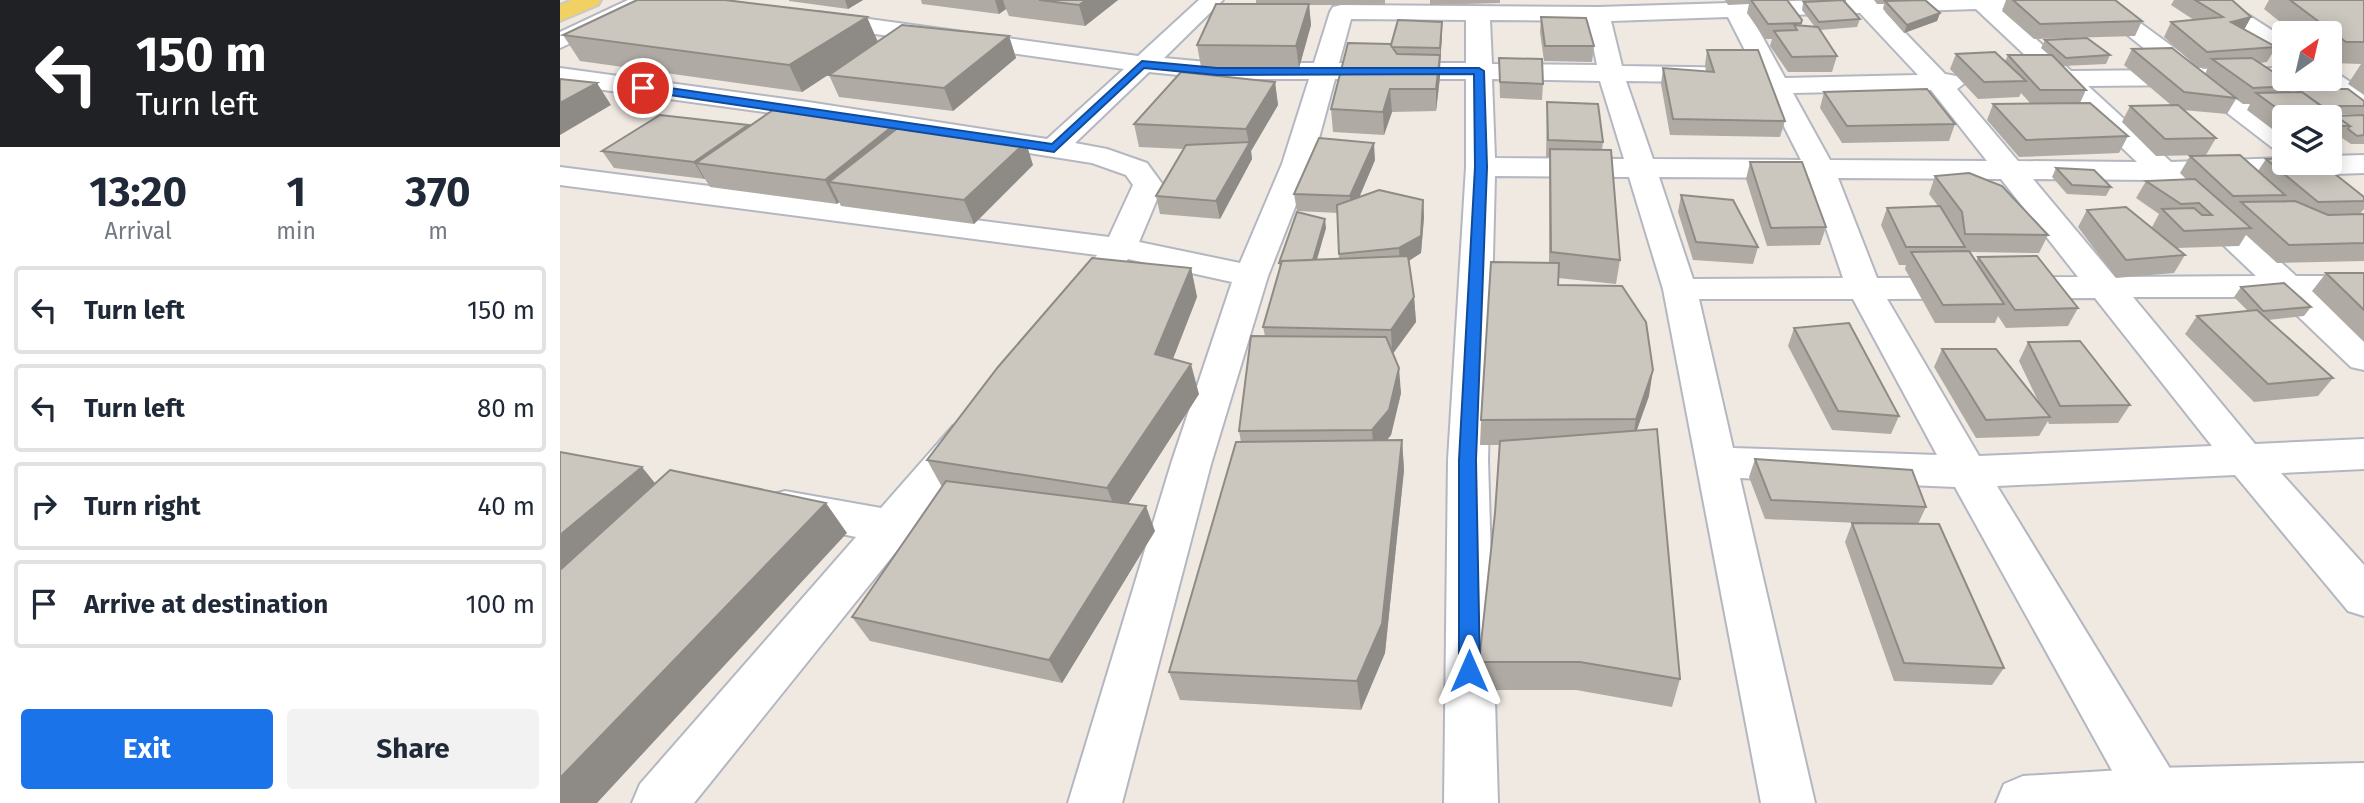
<!DOCTYPE html>
<style>
:root{--surface:#fff;--page:#f2f2f3;--text:#1f2937;--muted:#747a83;--line:#e0e1e3;--accent:#1a73e8}
body{margin:0;font-family:"Fira Sans",sans-serif;background:var(--page);color:var(--text);height:100vh;display:flex;flex-direction:column;font-size:26px;white-space:nowrap}
*{box-sizing:border-box;margin:0}
p{font-size:23px;color:var(--muted)}
.icon{flex:none;width:38px;height:38px;fill:none;stroke:currentColor;stroke-width:2;stroke-linecap:round;stroke-linejoin:round}
.map{position:relative;flex:1;overflow:hidden}
.details{display:flex;flex-direction:column;background:var(--surface);width:560px}
.details>*{flex:none}
.top-card{background:#202124;color:#fff;overflow:hidden}
.needle{width:46px;rotate:34deg}
.tools{position:absolute;left:1712px;top:21px;display:grid;gap:14px}
.tools a{display:grid;place-items:center;width:70px;height:70px;border-radius:7px;background:var(--surface);box-shadow:0 4px 18px #0003;font-size:35px}
.pin{position:absolute;display:grid;place-items:center;width:60px;height:60px;color:#fff;margin:-30px;border:4px solid #fff;border-radius:50%;box-shadow:0 2px 7px #0007}
.me{position:absolute;width:77px;margin:-38px;rotate:0deg;stroke-linejoin:round;filter:drop-shadow(0 0 5px #0008)}
.turn{display:flex;align-items:center;gap:24px;height:147px;padding:0 21px;font-size:32px}
.turn .icon{width:91px;height:91px;stroke-width:2.5}
.turn b{display:block;font-size:49px;line-height:60px}
.eta{display:flex;justify-content:space-evenly;align-items:center;height:119px;text-align:center}
.eta b{font-size:42px;font-weight:700;line-height:49px}
.primary-button{display:flex;gap:14px;margin-top:auto;padding:14px 21px}
.primary-button a{flex:1;height:80px;border-radius:7px;background:var(--accent);color:#fff;font-size:28px;font-weight:700;line-height:80px;text-align:center}
.primary-button a+a{background:var(--page);color:var(--text)}
ul{padding:0;list-style:none}
li{display:flex;align-items:center;gap:21px;height:88px;margin:0 14px 10px;padding:0 7px;border:4px solid var(--line);border-radius:7px}
li div{flex:1}
li b{display:block;font-size:26px}
li em{font-style:normal}
main{display:flex;flex:1;min-height:0}
.map>svg:first-child{display:block}
.lines{fill:none;stroke-linecap:round;stroke-linejoin:round}
.street-casing{stroke:#b4b7c1;stroke-width:4}
.secondary-casing{stroke:#b4b7c1;stroke-width:4}
.primary-casing{stroke:#c9c9c9;stroke-width:4}
.street{fill:#fff;fill-rule:evenodd}
.secondary{fill:#fff;fill-rule:evenodd}
.primary{fill:#f2d163;fill-rule:evenodd}
.wall{fill:#afaba4;fill-rule:evenodd}
.shaded-wall{fill:#8e8b86}
.building{fill:#cbc7bf;stroke:#8e8b86;stroke-width:2}
.route{fill:#1a73e8;stroke:#114b97;stroke-width:2}
</style>
<main>
<section class="details">
<div class="top-card">
<div class="turn"><svg class="icon" aria-label="left" viewBox="0 0 24 24"><path d="M17 20v-9H6M10 6l-5 5 5 5"/></svg><div><b>150 m</b>Turn left</div></div>
</div>
<div class="eta">
<div><b>13:20</b><p>Arrival</p></div>
<div><b>1</b><p>min</p></div>
<div><b>370</b><p>m</p></div>
</div>
<ul>
<li><svg class="icon" aria-label="left" viewBox="0 0 24 24"><path d="M17 20v-9H6M10 6l-5 5 5 5"/></svg><div><b>Turn left</b></div><em>150 m</em></li>
<li><svg class="icon" aria-label="left" viewBox="0 0 24 24"><path d="M17 20v-9H6M10 6l-5 5 5 5"/></svg><div><b>Turn left</b></div><em>80 m</em></li>
<li><svg class="icon" aria-label="right" viewBox="0 0 24 24"><path d="M7 20v-9h11M14 6l5 5-5 5"/></svg><div><b>Turn right</b></div><em>40 m</em></li>
<li><svg class="icon" aria-label="arrive" viewBox="0 0 24 24"><path d="M6 21V4h12l-3 4 3 4H6"/></svg><div><b>Arrive at destination</b></div><em>100 m</em></li>
</ul>
<div class="primary-button"><a>Exit</a><a>Share</a></div>
</section>
<div class="map">
<svg width="1804" height="803" viewBox="0 0 1804 803">
<rect width="100%" height="100%" fill="#efe9e1"/>
<g class="lines">
<defs>
<path id="street" d="M639 0H663L604 58 657 63H754L770 12 773 7 781 5 1038 7 1266 0H1495L1492 5 1442 8 1511 71 1611 70 1524 0H1549L1643 69 1724 68V79H1735L1733 81 1663 84 1724 129V151L1714 149 1631 85 1528 86 1611 162 1724 158V163H1769V156L1804 155V173L1630 179 1736 276H1804V296L1759 297 1804 338V370L1791 367 1718 297H1573L1695 444 1804 439V469L1721 473 1804 565V616L1788 611 1675 475 1437 486 1614 775 1622 794 1618 803H1570L1395 487 1180 478 1255 803H1201L1103 289 1069 177 935 176 928 460 938 803H884L888 460 906 167V79H775L752 164 708 276 651 464 562 803H508L611 464 672 282 568 259 530 307 518 310 506 307 501 299 537 255 0 185V167L549 237 573 185 566 175 532 163 248 118 0 84V68L248 102 487 139 564 69 258 26 250 24 246 19 250 14 258 12 578 56ZM1416 9 1484 73 1478 79 1482 84 1498 87 1577 162 1458 161 1397 89 1406 82 1402 77 1385 74 1325 12ZM1300 13 1358 75 1225 78 1191 16ZM1168 17 1194 68 1062 66 1051 21ZM791 19 906 20V63H779ZM930 20 1028 21 1037 65 932 64ZM589 72 657 79H749L722 164 680 263 579 242 603 185 587 163 547 149 515 143ZM932 79 1040 81 1064 159 935 158ZM1066 81 1202 83 1241 160 1093 159ZM1371 90 1427 161 1270 160 1233 93ZM1099 177 1249 178 1283 278 1133 279ZM1278 178 1441 179 1518 277 1317 278ZM1473 179 1595 180 1696 276 1555 277ZM1535 298 1652 446 1419 456 1327 299ZM1139 299H1293L1377 455 1173 448Z
M1639 0H1665L1724 38V56L1715 54Z
M1769 71 1778 74 1804 91V111L1795 109 1760 84 1756 79H1769Z
M407 422 421 426 427 436 421 446 134 803H72L80 784 296 537 210 519 204 507 210 495 225 491 321 508 393 426Z"/>
<path id="secondary" d="M68 0H97L94 5 0 48V32Z
M1804 763V803H1436L1444 784 1463 776 1595 768Z"/>
<path id="primary" d="M12 0H41L38 5 0 21V5Z"/>
</defs>
<use href="#street" class="street-casing"/>
<use href="#secondary" class="secondary-casing"/>
<use href="#primary" class="primary-casing"/>
<use href="#street" class="street"/>
<use href="#secondary" class="secondary"/>
<use href="#primary" class="primary"/>
</g>
<path class="wall" d="M229 0H303L288 9 229 1Z
M361 0H558L525 26 449 16 446 9 439 14 362 4Z
M696 0H825V5H749L751 25 739 68 641 67 637 45 696 4Z
M870 0H940V3L870 5Z
M1165 0H1227L1242 20 1241 26 1255 27 1242 10 1243 3 1241 0H1286V3L1300 19 1297 27 1260 30 1277 56 1272 72H1228L1210 46 1212 39H1205L1187 13 1189 4 1168 5Z
M1314 0H1351L1380 13 1377 21 1344 33 1323 9 1324 4H1317Z
M1446 0H1555L1582 21 1575 36 1474 39 1442 11Z
M1614 0H1672L1691 17 1684 29 1716 47 1707 62 1700 63 1734 86 1730 92H1736L1738 89 1804 101V144H1791L1782 138 1779 142 1769 143V117H1724V138L1687 110 1690 104H1683L1676 99 1667 114 1623 110 1656 138 1646 155 1596 156 1562 122 1570 106 1611 105 1564 65 1572 49 1645 74 1648 67 1638 68 1604 37 1611 22 1634 20 1611 5ZM1774 114 1804 115 1776 116Z
M1709 0H1804V95L1788 84 1801 64 1772 63 1769 61V33H1734L1704 9Z
M981 17 1034 46 1032 62 984 61 980 32Z
M882 22 880 77 876 111 832 112 824 135 773 132 771 109 830 44Z
M3 35 318 42 449 36 456 58 393 111 279 97 269 75 312 46 242 92 20 61Z
M1485 40 1550 55 1546 64 1503 66 1526 90 1520 103 1568 136 1559 153 1459 157 1427 120 1433 104 1470 103 1461 93 1459 97 1418 99 1390 69 1396 54 1445 61 1448 55H1489L1481 48Z
M1147 50 1225 121 1220 137 1110 135 1101 84 1103 68 1146 71 1145 65Z
M939 58 983 84 982 100 940 98Z
M715 82 718 105 691 151 692 159 660 219 600 214 596 196 623 149 579 147 574 124Z
M1264 92 1395 124 1389 141 1282 143 1260 108Z
M987 102 1043 142 1042 150 1060 260 1056 284 998 278V285L1089 396 1076 430 1120 679 1112 707 1016 690H918L919 662 935 513 939 445H920L921 420 989 263V173L990 157H986Z
M188 125 189 127 336 129 473 165 414 224 281 206 279 202 277 204 150 187 145 179 54 168 42 151Z
M1630 156 1698 171 1706 159 1804 197V209L1800 214H1804V261L1717 263 1686 235 1679 246 1616 248 1625 255 1614 273 1556 278 1518 227 1527 210 1600 235 1592 227 1599 214 1576 198 1586 181 1627 180 1620 173Z
M815 160 799 198 863 200 864 217 861 253 849 261 854 297 856 322 833 353 841 393 831 435 827 440H842L844 470 825 653 801 710 620 700 609 672 681 442 679 431 705 336 703 327 720 268 719 263 766 228 757 260 779 259 778 213 737 211 734 194Z
M1190 162 1266 227 1260 245 1207 246 1186 179Z
M1496 168 1551 187 1546 196 1507 194 1492 177Z
M1375 176 1488 235 1479 253 1409 252 1416 262 1418 257 1518 308 1508 326 1446 328 1438 316 1435 323H1375L1345 269 1346 265H1339L1321 225 1327 208 1378 206 1369 194Z
M1121 195 1198 247 1193 264 1133 260 1118 212Z
M631 268 637 297 613 359 639 394 568 504 595 531 502 683 310 641 292 617 382 487 367 460Z
M1766 273H1804V342L1752 291Z
M1681 287 1751 307 1744 316 1708 320 1773 378 1758 396 1694 402 1625 334 1637 316 1688 311 1674 297Z
M1234 328 1339 416 1331 434 1272 430 1228 346Z
M1468 342 1570 405 1558 423 1489 424 1488 421 1479 436 1416 438 1374 367 1382 349 1480 405 1459 361Z
M1195 459 1366 507 1358 524 1444 668 1432 685 1334 681 1285 542 1292 523 1322 524 1205 519 1189 477Z"/>
<path class="shaded-wall" d="M285 0H303L288 9Z
M435 0H443L446 9 439 14Z
M526 0H558L525 26 519 5Z
M749 4 751 25 739 68 736 46Z
M1380 13 1377 21 1344 33 1347 25Z
M307 17 318 42 242 92 229 65Z
M1691 17 1683 32 1671 22Z
M882 22V37L880 63V48Z
M449 36 456 58 393 111 384 88Z
M880 55V77L876 111V89Z
M715 82 718 105 691 151 692 159 660 219 656 201 689 144 686 129Z
M37 83 51 105 0 135V103Z
M830 89 832 112 824 135 823 112Z
M188 125 198 142 136 163 145 179H144L134 162Z
M334 125 344 148 269 182 279 202 277 204 265 180Z
M466 142 473 165 414 224 404 200Z
M814 143 815 160 792 214 790 196Z
M863 200 864 217 861 253 840 266 839 248Z
M765 219 766 228 753 272 752 263Z
M631 268 637 297 603 384 595 354Z
M854 297 856 322 832 355 831 330Z
M631 364 639 394 559 518 547 488Z
M839 368 841 393 831 435 814 455 812 430Z
M1093 370 1089 396 1072 444 1076 419Z
M842 440 844 470 825 653 801 710 797 681Z
M82 467 107 498 0 590V535Z
M266 503 287 533 37 803H0V778Z
M586 506 595 531 502 683 489 660Z"/>
<path class="building" d="M77 0H165L307 17 229 65 3 35Z
M479 0H526L519 5Z
M1191 0H1227L1242 20 1241 23 1208 24Z
M1283 0 1300 19 1259 22 1244 2Z
M1365 0 1380 13 1347 25 1325 1Z
M1453 0H1555L1582 21 1480 24Z
M1635 0H1672L1691 17 1671 22 1716 47 1647 52 1611 22 1663 17Z
M1730 0H1804V42H1786Z
M656 4H749L736 46 637 45Z
M981 17 1026 18 1034 46H985Z
M838 20 882 22 880 48 832 47 831 45Z
M342 25 449 36 384 88 269 75Z
M1234 25 1258 27 1277 56 1232 57 1214 31 1237 30Z
M1527 38 1550 55 1506 58 1485 40Z
M788 43 830 44 837 54 880 55 876 89H830L823 112 771 109Z
M1612 48 1676 98 1624 92 1572 49Z
M1147 50H1198L1225 121 1113 119 1103 68 1154 72Z
M1435 52 1466 81 1424 82 1396 54Z
M1448 55H1492L1526 90H1480Z
M939 58 982 59 983 84 940 82Z
M1692 58 1724 79 1734 86 1693 88 1652 59Z
M621 72 715 82 686 129 574 124Z
M0 79 37 83 0 103Z
M1367 89 1395 124 1287 126 1264 92Z
M1738 89H1788L1804 101V106H1761Z
M1742 92 1790 126H1769V117H1729L1696 93Z
M987 102 1038 104 1043 142 988 140Z
M1530 103 1568 136 1466 140 1433 104Z
M1618 105 1656 138 1605 139 1570 106Z
M213 110 334 125 265 180 136 163Z
M100 115 188 125 134 162 42 151Z
M1804 115V135L1797 136 1788 129 1790 126 1776 116Z
M339 127 466 142 404 200 269 182Z
M759 138 814 143 790 196 734 194Z
M690 142 656 201 596 196 626 145Z
M990 149 1051 150 1060 260 991 252Z
M1680 155 1725 195 1673 196 1630 156Z
M1724 158V163H1761L1804 197V201L1758 202 1706 159Z
M1190 162H1242L1266 227 1211 228Z
M1496 168 1534 170 1551 187 1512 185Z
M1409 173 1442 186 1488 235 1405 234 1402 212 1375 176Z
M1635 179 1691 228 1624 231 1602 209 1634 208 1642 215H1652L1639 203 1621 204 1586 181Z
M819 190 863 200 861 236 839 248 779 254 777 205Z
M1121 195 1173 200 1198 247 1136 242Z
M1735 201 1768 215 1804 214V243L1729 245 1681 202Z
M1380 206 1405 247H1346L1327 208Z
M1566 207 1625 255 1566 260 1527 210Z
M737 212 765 219 753 260 722 261 721 263H719Z
M1409 251 1444 304 1383 305 1351 252Z
M848 256 854 297 831 330 703 327 722 261Z
M1477 256 1518 308 1455 310 1418 257Z
M532 258 631 268 595 354 631 364 547 488 367 460 438 367Z
M931 262 999 263 998 285 1062 286 1086 322 1093 370 1076 419 921 420Z
M1766 273H1804V310Z
M1724 283 1751 307 1703 311 1681 287Z
M1697 310 1773 378 1708 384 1637 316Z
M1289 323 1339 416 1278 411 1234 328Z
M691 336 826 337 839 368 829 410 812 430 679 431Z
M1520 341 1570 405 1500 406 1468 342Z
M1382 349H1436L1490 417 1426 420Z
M1097 429 1120 679 1020 662H919L935 513 940 441Z
M842 440 822 624 797 681 609 672 676 442Z
M0 452 82 467 0 535Z
M1195 459 1352 470 1366 507 1211 500Z
M110 470 266 503 0 778V570Z
M386 481 586 506 489 660 292 617Z
M1292 523 1379 524 1444 668 1344 663Z"/>
<path class="route" d="M582 61 657 68H919L924 71 927 167 916 460 920 671 917 678 909 680 902 678 899 671V460L915 167 914 74 657 75 584 68 494 152 83 91 77 88 83 84 492 144Z"/>
</svg>
<div class="tools">
<a><svg class="needle" viewBox="-14 -14 28 28"><path d="M0-13l5 13h-10z" fill="#e53935"/><path d="M0 13l5-13h-10z" fill="#747a83"/></svg></a>
<a><svg class="icon" aria-label="layers" viewBox="0 0 24 24"><path d="M12 4l9 5-9 5-9-5zM3 14l9 5 9-5"/></svg></a>
</div>
<div class="pin" style="left:83px;top:88px;background:#d93025"><svg class="icon" aria-label="arrive" viewBox="0 0 24 24"><path d="M6 21V4h12l-3 4 3 4H6"/></svg></div>
<svg class="me" style="left:909px;top:671px" viewBox="-20 -20 40 40"><path d="M0-17L14 15 0 8-14 15z" fill="#1a73e8" stroke="#fff" stroke-width="4"/></svg>
</div>
</main>
